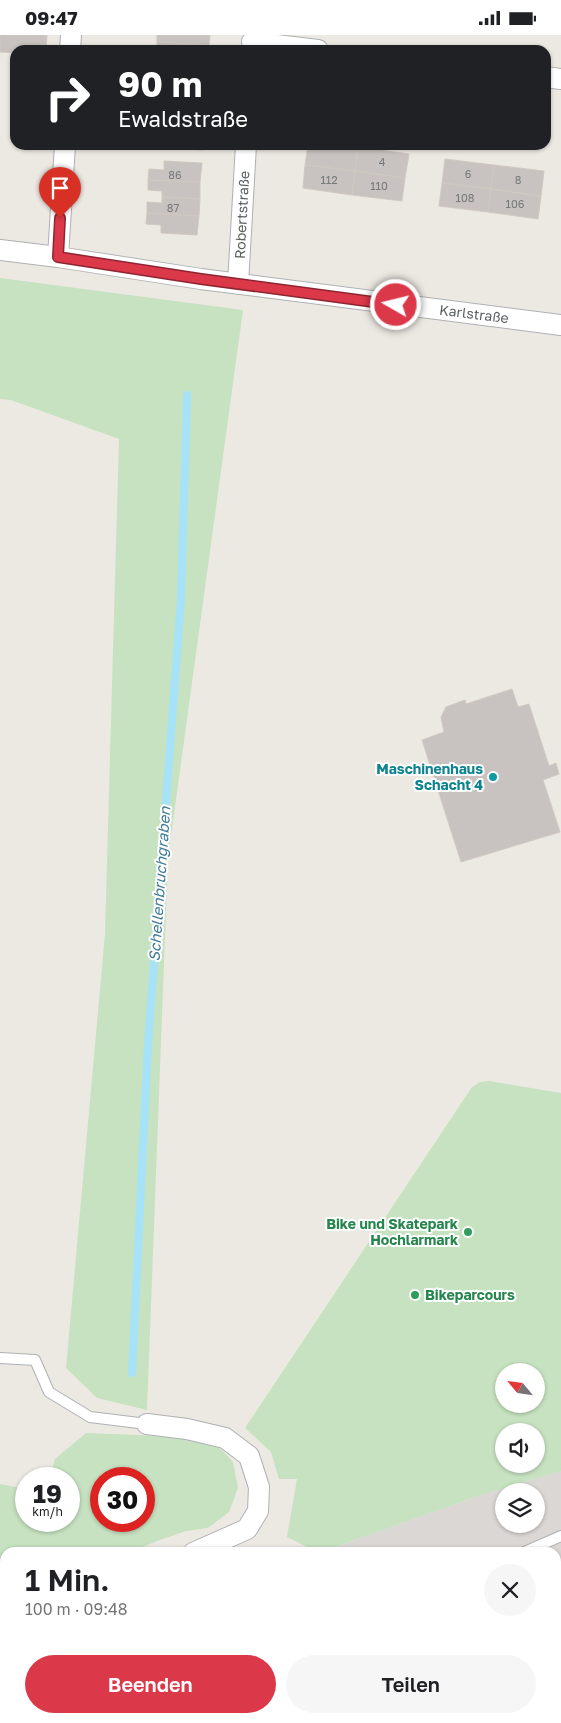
<!DOCTYPE html>
<html lang="de">
<meta charset="utf-8">
<style>
:root{--surface:#fff;--page:#f6f6f6;--text:#202124;--muted:#757577;--accent:#db394a}
body{margin:0;font-family:"Golos Text",sans-serif;background:var(--page);color:var(--text);height:100vh;display:flex;flex-direction:column;font-size:19px;white-space:nowrap}
*{box-sizing:border-box;margin:0}
p{font-size:16px;color:var(--muted)}
.icon{flex:none;width:28px;height:28px;fill:none;stroke:currentColor;stroke-width:2;stroke-linecap:round;stroke-linejoin:round}
.map{position:relative;flex:1;overflow:hidden}
.sheet{position:absolute;left:0px;top:1512px;width:561px;height:176px;display:flex;flex-direction:column;background:var(--surface);border-radius:15px 15px 0 0;box-shadow:0 1px 4px #0004}
.sheet>*{flex:none}
.top-card{position:absolute;left:10px;top:10px;width:541px;height:105px;border-radius:15px;box-shadow:0 1px 4px #0004;background:#202124;color:#fff;overflow:hidden}
.needle{width:32px;rotate:299deg}
.buttons{position:absolute;left:495px;top:1328px;display:grid;gap:10px}
.buttons a{display:grid;place-items:center;width:50px;height:50px;border-radius:50%;background:var(--surface);box-shadow:0 1px 4px #0004;font-size:25px}
.speed{position:absolute;left:15px;top:1432px;display:flex;gap:10px;font-size:25px;font-weight:700;text-align:center}
.speed>*{display:grid;place-content:center;width:65px;height:65px;border-radius:50%;background:var(--surface);box-shadow:0 1px 4px #0004;line-height:1}
.speed small{font-size:12px;font-weight:400}
.speed .limit{border:8px solid #d22;background:#fff;color:#111}
.pin{position:absolute;display:grid;place-items:center;width:42px;height:42px;color:#fff;margin:-51px -21px;border-radius:50% 50% 50% 0;rotate:-45deg;box-shadow:0 0 5px #0007}
.pin .icon{rotate:45deg}
.me{position:absolute;width:55px;margin:-28px;rotate:278deg;stroke-linejoin:round;filter:drop-shadow(0 0 4px #0008)}
.turn{display:flex;align-items:center;gap:18px;height:105px;padding:0 25px;font-size:22px}
.turn .icon{width:65px;height:65px;stroke-width:2.5}
.turn b{display:block;font-size:35px;line-height:42px}
.round{display:grid;place-items:center;flex:none;width:52px;height:52px;border-radius:26px;background:var(--page)}
.summary{display:flex;align-items:center;justify-content:space-between;height:85px;padding:0 25px}
h1{font-size:30px;font-weight:600;line-height:38px}
.primary-button{display:flex;gap:10px;margin-top:auto;padding:10px 25px}
.primary-button a{flex:1;height:58px;border-radius:30px;background:var(--accent);color:#fff;font-size:20px;font-weight:600;line-height:58px;text-align:center}
.primary-button a+a{background:var(--page);color:var(--text)}
.status{display:flex;justify-content:space-between;align-items:center;height:35px;padding:0 25px;background:var(--surface);direction:ltr}
.status svg{height:14px;fill:currentColor}
.map>svg:first-child{display:block}
.industrial{fill:#dbd7d4;fill-rule:evenodd}
.green{fill:#c6e2c0;fill-rule:evenodd}
.lines{fill:none;stroke-linecap:round;stroke-linejoin:round}
.stream{stroke:#a6e3f8;stroke-width:8}
.building{fill:#c8c3c0;stroke:#d0c9c1}
.service-casing{stroke:#aeb1b4;stroke-width:12}
.minor-casing{stroke:#aeb1b4;stroke-width:22}
.secondary-casing{stroke:#afb3b6;stroke-width:30}
.service{stroke:#fff;stroke-width:10}
.minor{stroke:#fff;stroke-width:20}
.secondary{stroke:#fff;stroke-width:28}
.route-casing{stroke:#8e2530;stroke-width:12}
.route{stroke:#db394a;stroke-width:9}
.culture-dot{fill:#0f9aa8;stroke:#fff;stroke-width:2}
.leisure-dot{fill:#2e9e5b;stroke:#fff;stroke-width:2}
.labels{text-anchor:middle;stroke-width:4;stroke-linejoin:round;paint-order:stroke}
.number-label{font-size:11px;fill:#76787a}
.street-label{font-size:14px;fill:#5a5f62;stroke:#fff}
.culture-label{font-size:14px;font-weight:bold;fill:#0d838f;stroke:#fff;text-anchor:end}
.leisure-label{font-size:14px;font-weight:bold;fill:#27864d;stroke:#fff;text-anchor:end}
.water-label{font-size:15px;font-style:italic;fill:#3f7b97;stroke:#fff}
</style>
<div class="status"><b>09:47</b><svg viewBox="0 0 49 12"><path d="M0 12V9h3v3zM5 12V6h3v6zM10 12V3h3v9zM15 12V0h3v12zM26 1h20v11H26zM47 4h2v5h-2z"/></svg></div>
<div class="map">
<svg width="561" height="1688" viewBox="0 0 561 1688">
<rect width="100%" height="100%" fill="#ece8e2"/>
<path class="industrial" d="M561 1436V1688H287L285 1684H556V1518L321 1517 481 1460ZM504 1456H536V1489H504Z"/>
<path class="green" d="M0 243 243 275 168 823 147 1375 97 1363 66 1333 105 899 119 404 11 365 0 364Z
M489 1046 561 1058V1436L481 1460 321 1517H317L287 1502 297 1444H279L271 1417 245 1393 472 1052 480 1047ZM536 1336V1369H504V1336ZM536 1396V1429H504V1396Z
M86 1398 161 1401 215 1408 233 1427 238 1453 229 1477 208 1493 186 1496 157 1506 131 1517 5 1518V1583L0 1586V1449L26 1454V1486H69V1444H49L55 1424ZM101 1444H144V1486H101Z
M5 1647V1684H285L287 1688H0V1650Z"/>
<g class="lines">
<path class="stream" d="M132 1338 148 1008 181 564 187 360
M247 1684 249 1688"/>
</g>
<path class="building" d="M0 0H47L46 15H15V18L0 17Z
M157 0H210L209 10 157 7Z
M157 7 209 10V15H157Z
M166 110H203V115L166 113Z
M308 110H342L358 112 355 136 305 130Z
M358 112 409 119 405 143 355 136Z
M445 124 494 130 491 154 442 148Z
M164 126 202 128 200 147 148 145 149 134 164 135Z
M305 130 355 136 352 160 303 153Z
M494 130 544 136 541 161 491 154Z
M355 136 405 143 402 166 352 160Z
M148 145 200 147V164L162 162V156L148 155Z
M442 148 491 154 488 177 439 171Z
M491 154 541 161 538 184 488 177Z
M162 162 200 164 199 181 147 178V167L162 168Z
M147 178 199 181 197 200 161 198V190L146 189Z
M512 654 518 672 529 669 549 731 556 728 559 739 543 745 560 797 461 827 422 705 444 697 441 682 446 672 465 665 466 669Z
M561 1548V1688H532L530 1684H556V1550Z"/>
<g class="lines">
<defs>
<path id="service" d="M0 1323 35 1325 49 1357 90 1382 147 1389
M522 1518 561 1501
M505 1684 507 1688"/>
<path id="minor" d="M252 7 318 15
M70 15 71 0
M546 42 561 44
M0 215 58 222 201 244 561 290
M58 222 65 110
M238 249 246 110
M147 1389 187 1394 225 1403 249 1421 259 1452 258 1476 247 1494 193 1518"/>
<path id="secondary" d="M0 1623 2 1620"/>
</defs>
<use href="#service" class="service-casing"/>
<use href="#minor" class="minor-casing"/>
<use href="#secondary" class="secondary-casing"/>
<use href="#service" class="service"/>
<use href="#minor" class="minor"/>
<use href="#secondary" class="secondary"/>
</g>
<g class="lines">
<defs>
<path id="route" d="M60 183 58 222 201 244 396 270"/>
</defs>
<use href="#route" class="route-casing"/>
<use href="#route" class="route"/>
</g>
<circle class="culture-dot" cx="493" cy="742" r="5"/>
<g class="leisure-dot">
<circle cx="468" cy="1197" r="5"/>
<circle cx="415" cy="1260" r="5"/>
</g>
<g class="labels">
<g class="number-label">
<text x="382" y="131">4</text>
<text x="468" y="143">6</text>
<text x="175" y="144">86</text>
<text x="329" y="149">112</text>
<text x="518" y="149">8</text>
<text x="379" y="155">110</text>
<text x="465" y="167">108</text>
<text x="515" y="173">106</text>
<text x="173" y="177">87</text>
</g>
<g class="street-label">
<text transform="translate(242 180) rotate(-87)" y="5">Robertstraße</text>
<text transform="translate(474 279) rotate(7)" y="5">Karlstraße</text>
</g>
<g class="culture-label">
<text x="483" y="739">Maschinenhaus<tspan x="483" dy="16">Schacht 4</tspan></text>
</g>
<g class="leisure-label">
<text x="458" y="1194">Bike und Skatepark<tspan x="458" dy="16">Hochlarmark</tspan></text>
<text x="425" y="1265" text-anchor="start">Bikeparcours</text>
</g>
<g class="water-label">
<text transform="translate(160 849) rotate(-86)" y="5">Schellenbruchgraben</text>
</g>
</g>
</svg>
<div class="buttons">
<a><svg class="needle" viewBox="-14 -14 28 28"><path d="M0-13l5 13h-10z" fill="#e53935"/><path d="M0 13l5-13h-10z" fill="#757577"/></svg></a>
<a><svg class="icon" aria-label="sound" viewBox="0 0 24 24"><path d="M4 9h4l5-4v14l-5-4H4zM17 9q2 3 0 6"/></svg></a>
<a><svg class="icon" aria-label="layers" viewBox="0 0 24 24"><path d="M12 4l9 5-9 5-9-5zM3 14l9 5 9-5"/></svg></a>
</div>
<div class="speed"><div>19<small>km/h</small></div><div class="limit">30</div></div>
<div class="pin" style="left:60px;top:183px;background:#d93025"><svg class="icon" aria-label="arrive" viewBox="0 0 24 24"><path d="M6 21V4h12l-3 4 3 4H6"/></svg></div>
<svg class="me" style="left:396px;top:270px" viewBox="-20 -20 40 40"><circle r="17" fill="#db394a" stroke="#fff" stroke-width="3"/><path d="M0-11L8 9 0 5-8 9z" fill="#fff"/></svg>
<div class="top-card">
<div class="turn"><svg class="icon" aria-label="right" viewBox="0 0 24 24"><path d="M7 20v-9h11M14 6l5 5-5 5"/></svg><div><b>90 m</b>Ewaldstraße</div></div>
</div>
<section class="sheet">
<div class="summary"><div><h1>1 Min.</h1><p>100 m · 09:48</p></div><a class="round"><svg class="icon" aria-label="close" viewBox="0 0 24 24"><path d="M6 6l12 12M18 6L6 18"/></svg></a></div>
<div class="primary-button"><a>Beenden</a><a>Teilen</a></div>
</section>
</div>
